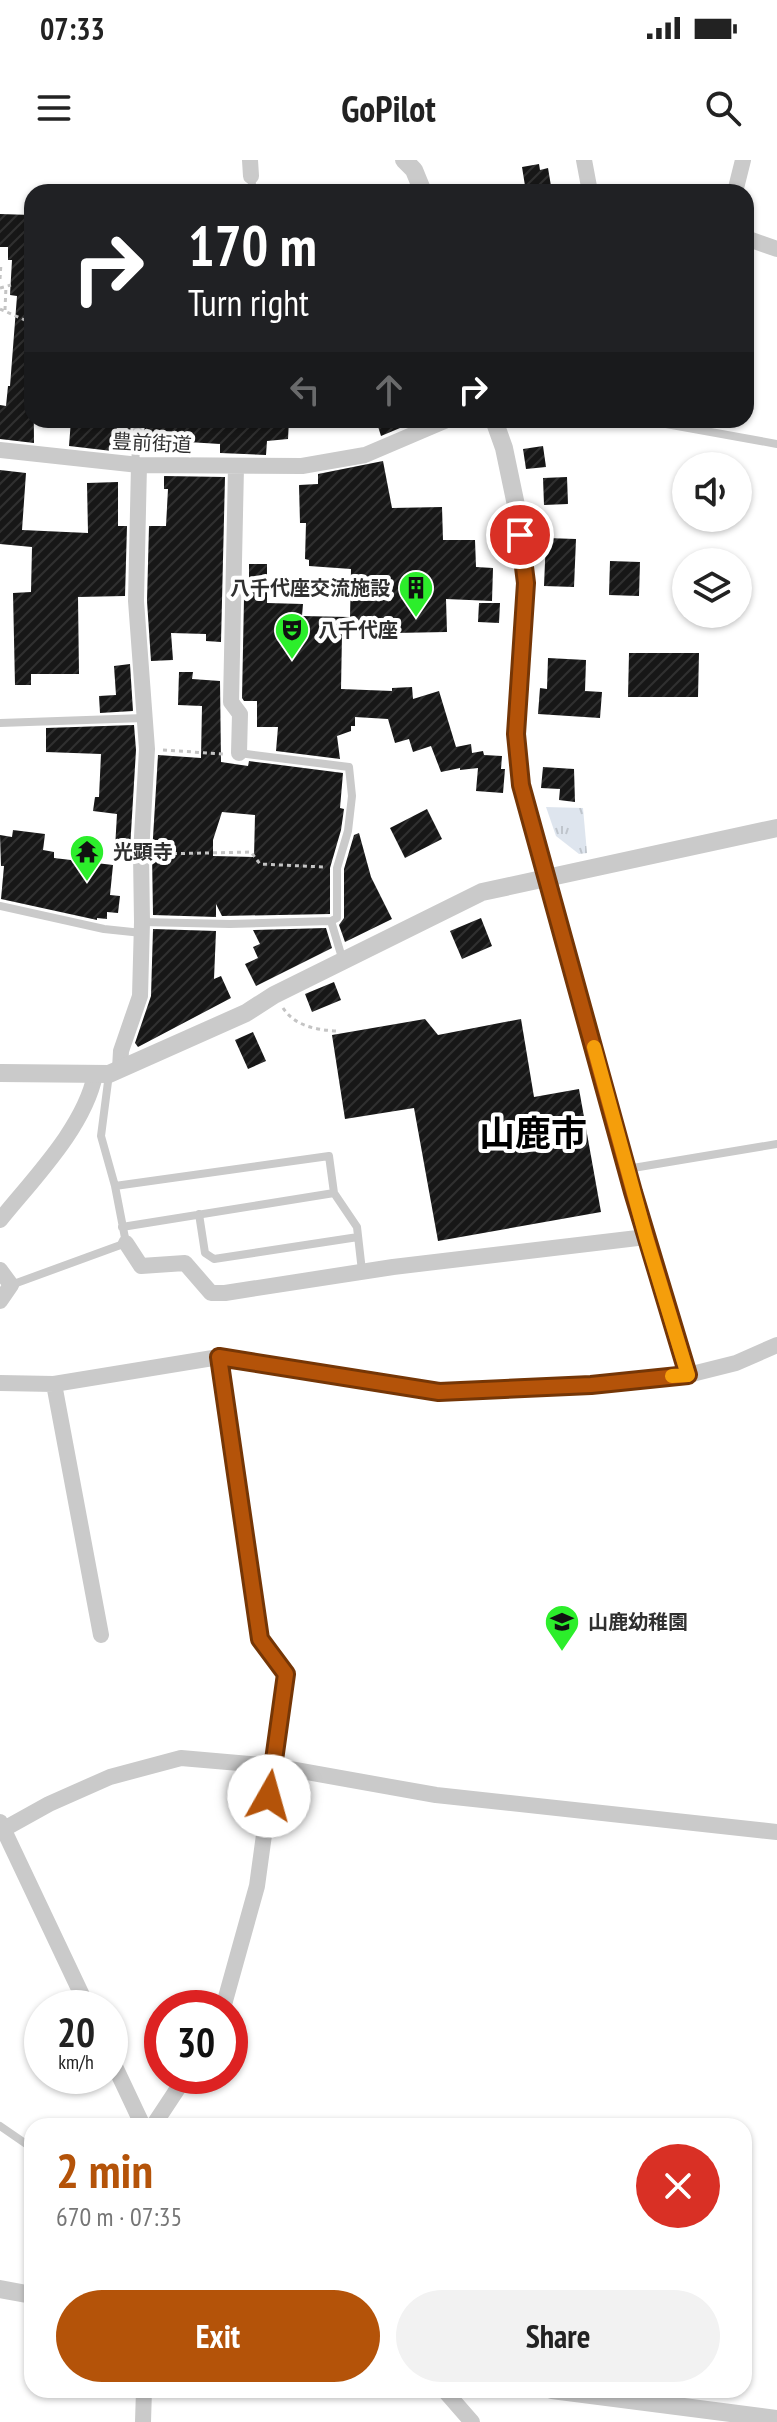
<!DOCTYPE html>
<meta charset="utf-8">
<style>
:root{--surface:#fff;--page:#f2f2f2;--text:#222;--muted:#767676;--accent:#b45309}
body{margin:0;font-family:"PT Sans Narrow","Noto Sans JP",sans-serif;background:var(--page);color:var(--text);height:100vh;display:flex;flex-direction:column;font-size:30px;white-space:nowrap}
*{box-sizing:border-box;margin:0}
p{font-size:26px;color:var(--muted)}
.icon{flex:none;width:44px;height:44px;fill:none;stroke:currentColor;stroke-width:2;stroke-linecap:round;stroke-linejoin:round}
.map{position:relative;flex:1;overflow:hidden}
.side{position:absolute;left:24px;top:1958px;width:728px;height:280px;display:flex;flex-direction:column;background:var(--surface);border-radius:24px;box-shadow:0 2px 6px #0004}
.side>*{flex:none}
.banner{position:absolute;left:24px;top:24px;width:730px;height:244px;border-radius:24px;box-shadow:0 2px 6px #0004;background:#202124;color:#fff;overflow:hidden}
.tools{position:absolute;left:672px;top:292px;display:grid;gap:16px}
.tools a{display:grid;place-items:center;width:80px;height:80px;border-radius:50%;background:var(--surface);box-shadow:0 2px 6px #0004;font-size:40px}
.speed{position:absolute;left:24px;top:1830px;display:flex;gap:16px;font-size:40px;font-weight:700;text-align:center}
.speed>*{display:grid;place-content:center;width:104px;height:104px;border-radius:50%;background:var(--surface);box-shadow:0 2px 6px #0004;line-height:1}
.speed small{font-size:20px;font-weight:400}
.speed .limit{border:12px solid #d22;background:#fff;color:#111}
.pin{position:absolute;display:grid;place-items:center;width:68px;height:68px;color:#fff;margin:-34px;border:4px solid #fff;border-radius:50%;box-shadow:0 2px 8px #0007}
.me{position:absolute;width:88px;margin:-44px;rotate:7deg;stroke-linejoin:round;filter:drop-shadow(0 0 6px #0008)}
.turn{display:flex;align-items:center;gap:28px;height:168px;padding:0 32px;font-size:36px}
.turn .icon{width:104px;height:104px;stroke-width:2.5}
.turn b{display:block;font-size:56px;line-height:68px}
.lanes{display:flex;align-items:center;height:76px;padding:0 32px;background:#0003;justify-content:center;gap:40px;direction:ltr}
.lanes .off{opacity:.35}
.round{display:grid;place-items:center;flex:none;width:84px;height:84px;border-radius:42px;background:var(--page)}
.overview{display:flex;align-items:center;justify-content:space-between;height:136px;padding:0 32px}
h1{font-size:48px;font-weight:800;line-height:60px;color:var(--accent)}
.action{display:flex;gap:16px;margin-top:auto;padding:16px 32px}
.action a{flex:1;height:92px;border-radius:48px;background:var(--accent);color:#fff;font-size:32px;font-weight:800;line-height:92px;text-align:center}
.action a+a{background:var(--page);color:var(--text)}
.status{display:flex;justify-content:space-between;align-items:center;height:56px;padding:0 40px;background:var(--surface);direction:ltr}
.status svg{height:22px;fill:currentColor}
header{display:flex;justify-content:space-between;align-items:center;height:104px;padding:0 32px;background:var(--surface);font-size:36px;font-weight:800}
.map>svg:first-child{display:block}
.grass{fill:url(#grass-tufts)}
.building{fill:url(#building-hatch);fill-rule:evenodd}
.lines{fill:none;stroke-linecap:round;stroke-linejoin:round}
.path{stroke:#c4c4c4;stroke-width:3;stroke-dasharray:4 4;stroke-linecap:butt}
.service{stroke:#cacaca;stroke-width:8}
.minor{stroke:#cacaca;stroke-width:16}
.tertiary{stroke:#cacaca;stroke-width:18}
.route-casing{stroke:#753606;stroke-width:20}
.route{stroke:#b45309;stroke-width:14}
.slow{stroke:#f59e0b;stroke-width:14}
.labels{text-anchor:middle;stroke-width:8;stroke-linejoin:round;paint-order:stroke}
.street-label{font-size:20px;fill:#303030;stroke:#fff}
.poi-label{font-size:20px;font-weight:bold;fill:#303030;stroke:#fff;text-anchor:start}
.town-label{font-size:36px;font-weight:bold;fill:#000;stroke:#fff}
</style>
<div class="status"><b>07:33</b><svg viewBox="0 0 49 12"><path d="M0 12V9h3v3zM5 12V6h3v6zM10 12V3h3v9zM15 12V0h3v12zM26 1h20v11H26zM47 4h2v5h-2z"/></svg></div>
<header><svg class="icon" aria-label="menu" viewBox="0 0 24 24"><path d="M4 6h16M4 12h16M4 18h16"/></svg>GoPilot<svg class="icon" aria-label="search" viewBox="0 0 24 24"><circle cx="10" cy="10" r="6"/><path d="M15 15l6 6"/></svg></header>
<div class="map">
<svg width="777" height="2262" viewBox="0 0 777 2262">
<defs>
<pattern id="grass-tufts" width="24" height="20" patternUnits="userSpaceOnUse" patternTransform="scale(2)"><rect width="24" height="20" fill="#dee5ee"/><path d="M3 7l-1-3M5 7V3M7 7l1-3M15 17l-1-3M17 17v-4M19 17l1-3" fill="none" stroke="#bfc5cc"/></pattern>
<pattern id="building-hatch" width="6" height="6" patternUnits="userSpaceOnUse" patternTransform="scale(2)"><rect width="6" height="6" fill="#171717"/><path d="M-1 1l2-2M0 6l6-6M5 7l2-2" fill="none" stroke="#303030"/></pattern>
</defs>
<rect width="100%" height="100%" fill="#fff"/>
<path class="grass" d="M546 647 583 648 587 693 579 694 556 676Z"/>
<path class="building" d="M539 4 540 10 548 8 552 32H526L522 7Z
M0 54 32 55 34 283 0 279V245L6 246 8 226H10L17 136 10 135 12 100H8V87H0Z
M71 260H131L129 293 69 286Z
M145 260H289L288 279 267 281 266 295 220 293V284L172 281 171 294H143Z
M376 260H419L381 276Z
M543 286 546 307 526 309 523 289Z
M383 301 392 348 442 347 443 380H475L476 407 493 408 492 441 446 439 447 472 342 474 341 529 392 531V528L412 527 413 539 439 531 456 587 471 584 472 593 483 591 484 595 502 596 501 609H505L503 633 476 631 478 608 460 610V608L441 612 431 586 413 592 409 579 395 583 388 559 355 557V566H351V571L337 576 340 599 276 591 278 567H257V541H244L242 538 244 438H249V404H267V443L303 444 302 456 350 457 351 409 309 406V400L305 399 306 363H300L299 325 318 324V314Z
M0 310 26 313 22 370 88 373 87 323 118 322V366H127L125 436 78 437 79 514H31V525H15L13 433 31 432 32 387 0 384Z
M164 316 225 317 221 482 206 481V474L171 473 173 500 151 501 147 441 149 366H166L168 329H164Z
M567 317 568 344 544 345 543 318Z
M546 378 576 379 574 427 544 426Z
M610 401 640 402 639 436 609 435Z
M479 443H500L499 463 478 462Z
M629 493H699L698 537H628Z
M548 498 586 500 585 531 602 532 600 558 538 554 540 528 547 529Z
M130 504 133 551 100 553 99 536 116 535 114 506Z
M179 512H193L192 519 220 521 221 602 248 606 249 601 343 613 340 648 344 649 341 670 330 708V754L222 756 216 744V757L153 755 152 694 158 595 201 598 202 546 178 545ZM222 652 255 655 254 697 213 696V680Z
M134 565 136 590 130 689 115 688 117 654 93 651 95 637H99L101 594 46 592V568Z
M543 607 574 609 575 642 559 640 560 629 541 628Z
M427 649 442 679 405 698 390 668Z
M13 670 45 674 43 690 54 692V698L113 705 110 735 120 736 118 753 107 752V759L97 758V760L1 739 4 706H1L0 675 12 677Z
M359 673 371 717 392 759 345 782 339 765 344 758V709L354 675Z
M481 758 492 786 462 799 450 771Z
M326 768 332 788 256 826 245 804 258 798 253 787 260 784 253 770Z
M153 769 216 771 214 819 221 816 231 838 138 887 135 883 151 836Z
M334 822 341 840 312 852 305 834Z
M425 859 438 875 521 859 534 937 579 929 601 1052 438 1081 414 948 345 959 332 875Z
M253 872 266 901 248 909 235 880Z"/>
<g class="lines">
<path class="path" d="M0 119 1 103
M0 128 11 125
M0 149 27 161
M5 150 6 126
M163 590 223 594
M157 694 251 692 260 704 323 707
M283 848C295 866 316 870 337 871"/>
<path class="service" d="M251 17 253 32
M644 260 777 284
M135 304 138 260
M0 563 144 558
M0 746 104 769 142 773
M331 761 343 801
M142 762 230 764 331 761 337 758V708L348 671 352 636 349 607 239 593
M627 1009 777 984
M115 1026 329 996 334 1033 122 1067
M334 1033 357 1067 362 1111
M199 1054 205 1093 214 1099 358 1077
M11 1125 126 1083 115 1026 101 976 109 914
M0 1966 32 1988"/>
<path class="minor" d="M250 0 251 16
M584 0 590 32
M735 32 743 0
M746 78 777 89
M0 290 139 305 302 306 365 295 447 260
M236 307 231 542 240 554 239 593
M547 717 627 1009 688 1215
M120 909 121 891 140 836 142 762 141 694 147 589 136 441 139 305
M0 1060C33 1019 84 968 95 915
M126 1083 141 1106 185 1103 211 1133H225L393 1107 646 1077
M0 1110 11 1125 0 1141
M219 1197 260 1479 286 1514 257 1726 223 1848
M0 1223 54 1224 219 1197 439 1232 591 1225 688 1215 736 1203 777 1185
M54 1224 101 1475
M0 1662 88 1848
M4 1669 49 1644 110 1617 181 1598 273 1606 436 1635 777 1672
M110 1896 143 1966
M153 1966 186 1916
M444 2230 472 2262
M143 2262 144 2230"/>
<path class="tertiary" d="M404 0 414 10 423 32
M494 260 504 288 517 350 526 423 516 574 521 625 547 717
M0 913 109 914 246 853 274 835 482 732 777 668
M0 2129 32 2135
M552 2230 777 2259"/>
</g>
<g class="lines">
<defs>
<path id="route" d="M269 1636 286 1514 260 1479 219 1197 439 1232 591 1225 688 1215 633 1032 521 625 516 574 526 423 520 375"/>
</defs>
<use href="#route" class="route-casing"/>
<use href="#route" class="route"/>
<path class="slow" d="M594 887 646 1077 688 1215 672 1216"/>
</g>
<defs>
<symbol id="building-pin" viewBox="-11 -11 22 30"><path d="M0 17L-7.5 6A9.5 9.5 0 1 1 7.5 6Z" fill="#2cee2b" stroke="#fff"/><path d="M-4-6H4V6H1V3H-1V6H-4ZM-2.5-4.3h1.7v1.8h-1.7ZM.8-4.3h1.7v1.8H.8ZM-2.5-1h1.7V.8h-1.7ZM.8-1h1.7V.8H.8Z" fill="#111"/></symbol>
<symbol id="theatre-pin" viewBox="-11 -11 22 30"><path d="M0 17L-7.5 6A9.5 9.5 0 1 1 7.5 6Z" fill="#2cee2b" stroke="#fff"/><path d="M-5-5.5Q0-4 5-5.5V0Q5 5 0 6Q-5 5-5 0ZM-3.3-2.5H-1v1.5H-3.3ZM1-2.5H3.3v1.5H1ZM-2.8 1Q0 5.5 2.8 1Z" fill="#111"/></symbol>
<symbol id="temple-pin" viewBox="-11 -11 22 30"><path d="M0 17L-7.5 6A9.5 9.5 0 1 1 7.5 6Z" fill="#2cee2b" stroke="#fff"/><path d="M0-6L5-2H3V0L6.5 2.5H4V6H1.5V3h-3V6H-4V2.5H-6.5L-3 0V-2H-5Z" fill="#111"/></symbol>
<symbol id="school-pin" viewBox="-11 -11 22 30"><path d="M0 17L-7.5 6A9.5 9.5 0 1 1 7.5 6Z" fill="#2cee2b" stroke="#fff"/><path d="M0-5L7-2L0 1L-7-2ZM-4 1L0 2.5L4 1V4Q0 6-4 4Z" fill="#111"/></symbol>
</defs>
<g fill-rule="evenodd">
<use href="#building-pin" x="396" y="408" width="40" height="54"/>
<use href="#theatre-pin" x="272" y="450" width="40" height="54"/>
<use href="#temple-pin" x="67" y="672" width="40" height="54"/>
<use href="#school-pin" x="542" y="1442" width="40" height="54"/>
</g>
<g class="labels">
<g class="street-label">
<text transform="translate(152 283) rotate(3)" y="7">豊前街道</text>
</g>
<g class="poi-label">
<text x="390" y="435" text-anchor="end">八千代座交流施設</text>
<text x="318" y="477">八千代座</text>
<text x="113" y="699">光顕寺</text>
<text x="588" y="1469">山鹿幼稚園</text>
</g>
<g class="town-label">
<text x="533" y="986">山鹿市</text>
</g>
</g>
</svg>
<div class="tools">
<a><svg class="icon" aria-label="sound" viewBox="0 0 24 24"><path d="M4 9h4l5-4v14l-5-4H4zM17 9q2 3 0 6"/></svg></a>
<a><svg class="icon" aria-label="layers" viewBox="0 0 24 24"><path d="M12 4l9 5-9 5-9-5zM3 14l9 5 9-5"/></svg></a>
</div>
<div class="speed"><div>20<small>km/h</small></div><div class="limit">30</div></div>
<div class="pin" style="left:520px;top:375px;background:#d93025"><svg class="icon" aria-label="arrive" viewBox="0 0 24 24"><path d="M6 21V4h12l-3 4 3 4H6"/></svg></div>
<svg class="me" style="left:269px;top:1636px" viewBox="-20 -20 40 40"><circle r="19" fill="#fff"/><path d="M0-13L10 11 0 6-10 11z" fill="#b45309"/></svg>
<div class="banner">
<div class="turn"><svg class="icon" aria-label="right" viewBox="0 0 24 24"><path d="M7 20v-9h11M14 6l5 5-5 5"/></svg><div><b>170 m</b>Turn right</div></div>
<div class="lanes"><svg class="icon off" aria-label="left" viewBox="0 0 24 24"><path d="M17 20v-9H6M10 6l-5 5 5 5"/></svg><svg class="icon off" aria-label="ahead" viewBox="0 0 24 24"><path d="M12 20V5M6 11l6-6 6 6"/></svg><svg class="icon" aria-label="right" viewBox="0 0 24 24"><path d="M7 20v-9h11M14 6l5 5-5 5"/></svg></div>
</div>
<section class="side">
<div class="overview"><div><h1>2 min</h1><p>670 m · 07:35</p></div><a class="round" style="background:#d93025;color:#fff"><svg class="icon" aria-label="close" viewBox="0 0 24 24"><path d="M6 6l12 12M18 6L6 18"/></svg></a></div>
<div class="action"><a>Exit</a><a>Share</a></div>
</section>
</div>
